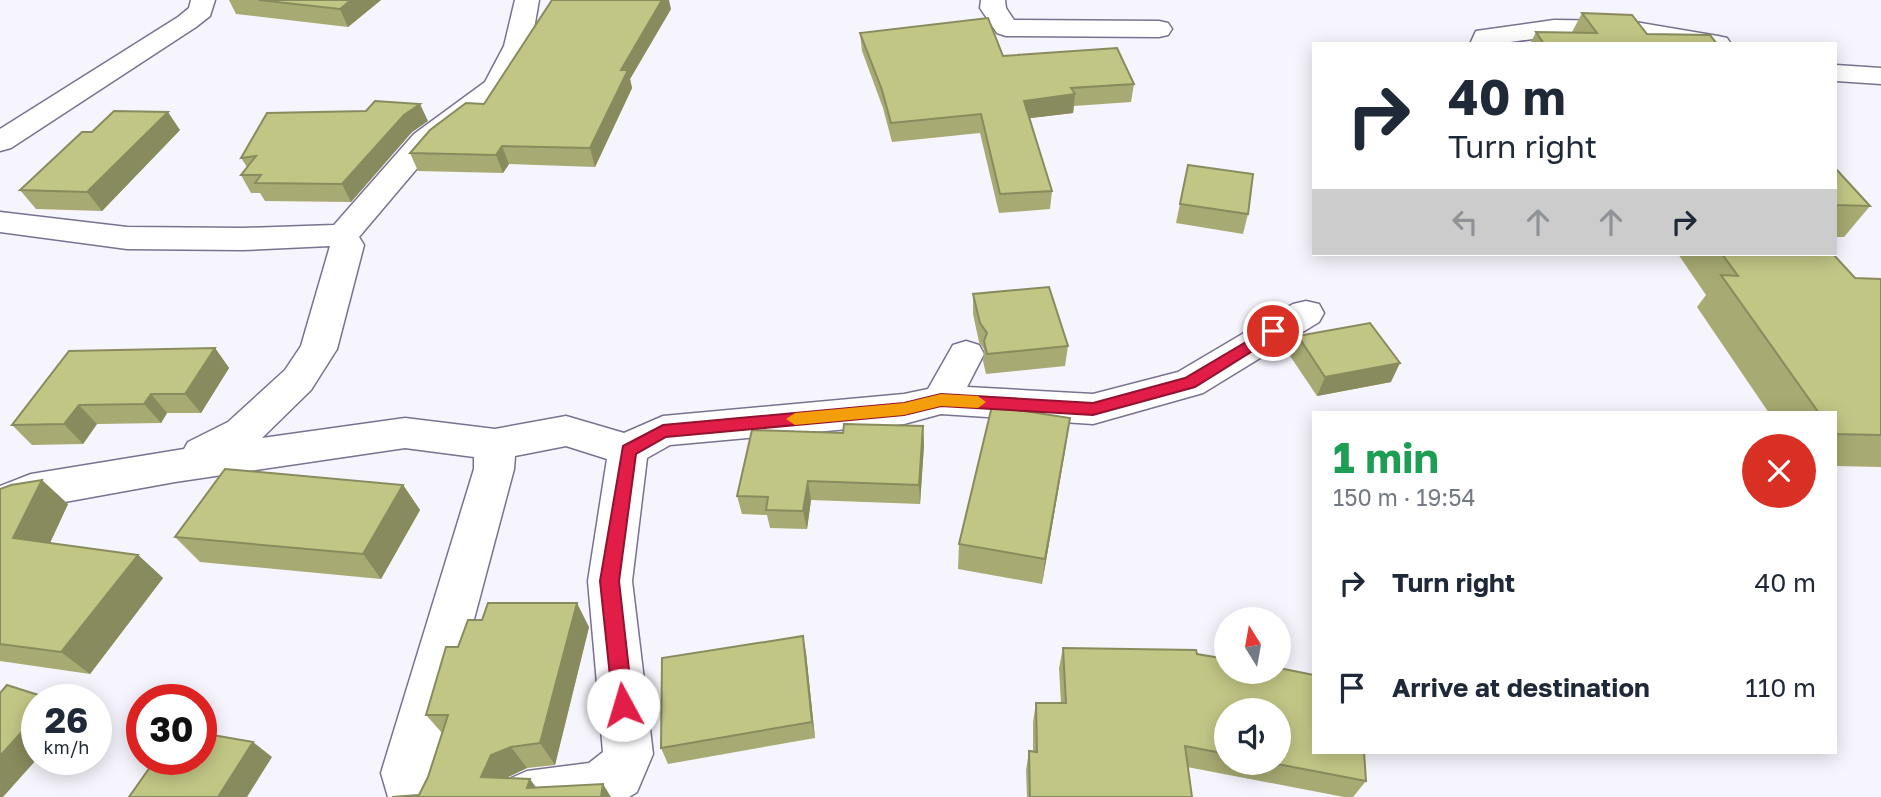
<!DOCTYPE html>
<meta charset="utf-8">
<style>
:root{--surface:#fff;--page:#f6f6f7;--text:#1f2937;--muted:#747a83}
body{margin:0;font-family:"Golos Text",sans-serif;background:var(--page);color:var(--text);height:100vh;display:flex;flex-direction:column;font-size:26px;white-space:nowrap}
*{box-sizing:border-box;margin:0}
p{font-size:23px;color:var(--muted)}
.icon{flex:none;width:38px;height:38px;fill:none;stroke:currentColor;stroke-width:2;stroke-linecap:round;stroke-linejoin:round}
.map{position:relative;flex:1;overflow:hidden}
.details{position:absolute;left:1312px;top:411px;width:525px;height:343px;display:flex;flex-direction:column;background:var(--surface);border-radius:0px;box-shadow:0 4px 18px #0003}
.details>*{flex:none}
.top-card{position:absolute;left:1312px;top:42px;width:525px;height:214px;border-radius:0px;box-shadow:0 4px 18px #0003;background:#fff;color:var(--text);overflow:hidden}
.needle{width:46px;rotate:349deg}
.controls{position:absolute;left:1214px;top:607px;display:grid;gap:14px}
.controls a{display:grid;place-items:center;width:77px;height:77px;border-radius:50%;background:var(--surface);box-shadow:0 4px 18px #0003;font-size:35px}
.speed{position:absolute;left:21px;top:684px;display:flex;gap:14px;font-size:35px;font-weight:700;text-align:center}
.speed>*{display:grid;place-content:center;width:91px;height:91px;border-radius:50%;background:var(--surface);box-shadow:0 4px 18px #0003;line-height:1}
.speed small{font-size:18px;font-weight:400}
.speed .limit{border:10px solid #d22;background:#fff;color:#111}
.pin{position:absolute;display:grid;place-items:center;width:60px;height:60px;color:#fff;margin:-30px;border:4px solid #fff;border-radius:50%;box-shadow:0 2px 7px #0007}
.me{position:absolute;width:77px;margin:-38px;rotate:354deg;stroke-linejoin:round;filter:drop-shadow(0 0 5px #0008)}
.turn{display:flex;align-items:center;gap:24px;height:147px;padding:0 21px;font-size:32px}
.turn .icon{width:91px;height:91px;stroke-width:2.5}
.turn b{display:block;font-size:49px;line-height:60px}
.lanes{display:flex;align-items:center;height:66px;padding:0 21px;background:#0003;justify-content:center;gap:35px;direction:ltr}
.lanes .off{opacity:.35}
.round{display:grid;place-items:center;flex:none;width:74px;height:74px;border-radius:37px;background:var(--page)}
.headline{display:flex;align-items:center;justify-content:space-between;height:119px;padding:0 21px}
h1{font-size:42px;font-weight:700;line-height:52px;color:#1e9e55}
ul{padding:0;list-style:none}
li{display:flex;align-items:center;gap:21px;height:105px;padding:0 21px}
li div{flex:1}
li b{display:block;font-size:26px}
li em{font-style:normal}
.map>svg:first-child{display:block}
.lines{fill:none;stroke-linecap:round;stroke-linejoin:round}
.minor-casing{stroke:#7a7191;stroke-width:3}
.minor{fill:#fff;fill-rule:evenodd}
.wall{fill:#a7aa72;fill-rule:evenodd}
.shaded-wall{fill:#888b5d}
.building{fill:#c2c685;stroke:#888b5d;stroke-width:2}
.route{fill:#e11d48;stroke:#92132f;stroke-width:2}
.slow{fill:#f59e0b}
</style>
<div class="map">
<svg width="1881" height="797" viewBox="0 0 1881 797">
<rect width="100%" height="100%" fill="#f6f4fc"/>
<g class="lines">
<defs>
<path id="minor" d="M191 0H215L210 16 196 27 11 148 0 151V129L178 17 189 8Z
M515 0H539L531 46 521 68 505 94 436 146 359 237 364 245 337 349 311 390 262 438 405 418 495 429 566 416 624 433 663 416 904 394 928 389 953 345 966 341 979 345 984 354 967 387 1093 394 1178 372 1293 304 1306 301 1319 304 1324 313 1319 322 1203 393 1093 424 941 414 904 424 670 445 647 458 632 581 653 754 637 792 629 797H501L509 779 527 771 589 763 603 752 588 581 607 459 566 446 515 456 514 469 433 773 445 797H388L381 773 474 469V457L405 448 175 482 37 507 0 521V486L31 474 184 449 188 442 228 422 285 370 301 346 330 246 243 250 127 249 0 232V212L127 227 243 228 334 225 414 134 485 82 504 46Z
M981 0H1005L1006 8 1014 20 1159 21 1168 23 1172 29 1168 35 1159 37 1006 36 997 33 980 8Z
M1554 20 1629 21 1718 36 1727 38 1731 44H1670L1629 37 1554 36 1496 44H1470L1476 31Z
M1836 65 1881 68V84L1836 81Z"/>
</defs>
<use href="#minor" class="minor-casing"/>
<use href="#minor" class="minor"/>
</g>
<path class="wall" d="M229 0H381L348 27 236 14Z
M671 9 630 79 632 88 595 167 509 164 503 173 418 171 410 153 484 104Z
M1582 13 1647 34 1717 44H1530L1536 32H1572Z
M860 33 1003 56 1134 84 1131 102 1074 106 1073 113 1030 118 1052 191 1050 209 999 213 980 133 892 142 883 108 862 51Z
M428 121 412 132 351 202 265 201 260 193H251L241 175 247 167 241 158Z
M180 130 102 211 36 209 20 190Z
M1188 165 1248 214 1243 234 1176 223Z
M1836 169 1870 206 1844 237H1836Z
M1678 254H1833L1855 278 1881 279V467L1836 466V413H1769L1697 307 1706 295Z
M973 294 1068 346 1065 366 986 374 983 361 984 349 979 342 973 314Z
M1298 336 1391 382 1317 396 1290 356Z
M215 348 229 368 201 413H167L161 423 97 424 83 444 32 445 12 425Z
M923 426 924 445 920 504 811 500 807 529 770 528 767 515 742 514 737 496 843 433Z
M1066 445 1042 584 958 569 959 544Z
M403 485 420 510 381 579 200 562 175 537Z
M0 489 68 504 50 543 138 555 163 578 90 674 0 661Z
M589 627 555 765 527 768 508 777 419 795 428 777 442 733 426 715 458 647Z
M1063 648 1197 654 1366 781 1353 797H1344L1187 767 1192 797H1027L1026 770 1029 751H1033V722L1036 703H1061L1059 668ZM1227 710 1279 763H1227Z
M806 653 815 738 668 764 661 748Z"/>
<path class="shaded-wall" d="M351 0H381L348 27 340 9Z
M662 0H669L671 9 630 79 632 88 595 167 590 148 621 70Z
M1075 94 1073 113 1023 119 1024 101Z
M420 104 428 121 412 132 351 202 342 184 404 115Z
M168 112 180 130 102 211 87 192Z
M502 146 509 164 503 173 496 155Z
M215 348 229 368 201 413 185 394Z
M1400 363 1391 382 1317 396 1325 377Z
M151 394 167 413 161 423 144 404Z
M79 405 97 424 83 444 64 424Z
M1070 418 1066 445 1042 584 1045 559Z
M923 426 924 445 920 504 919 485Z
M42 480 68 504 41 562 13 538Z
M808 481 811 500 807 529 803 511Z
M403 485 420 510 381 579 363 554Z
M138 555 163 578 90 674 61 652Z
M577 603 589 627 555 765 540 743Z
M803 636 806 653 815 738 812 722Z
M37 715V759L3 797H0V756Z
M253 742 272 757 247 797H218Z
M511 747 527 768 508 777 499 797 481 777 491 755Z
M530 779 543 797 527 788Z
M603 784 611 797H601Z"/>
<path class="building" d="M259 0H351L340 9Z
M552 0H662L621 70H628L590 148 502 146 496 155 410 153 430 130 466 103 484 104Z
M1582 13 1632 15 1647 34 1710 35 1717 44H1544L1536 32 1597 33Z
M988 18 1003 56 1117 48 1134 84 1071 88 1075 94 1024 101 1052 191 1000 194 981 114 891 123 882 90 860 33Z
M375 101 420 104 404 115 342 184 255 183 261 175H241L256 156 241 158 267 113 366 111Z
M114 111 168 112 87 192 20 190 82 132H92Z
M1188 165 1253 174 1248 214 1180 204Z
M1836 169 1870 206 1836 205Z
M1722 254H1833L1855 278 1881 279V435L1836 434V413H1819L1721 275 1738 276Z
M1049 287 1068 346 987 354 984 341 987 333 980 323 973 294Z
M1370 323 1400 363 1325 377 1298 336Z
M215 348 185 394H151L144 404 79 405 64 424 12 425 69 351Z
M992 406 1070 418 1045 559 959 544Z
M844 424 923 426 919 485 808 481 803 511 766 510 768 497 737 496 752 430 843 433Z
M225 469 403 485 363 554 175 537Z
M42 480 13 538 138 555 61 652 0 644V489L11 485Z
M488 603H577L540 743 511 747 491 755 481 777 530 779 527 788 603 784 601 797H392L419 795 428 777 448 715H426L446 647H458L468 620H482Z
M803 636 812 722 661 748 662 658Z
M1063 648 1196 650 1197 654 1227 659V672H1279V668L1314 675V752H1364L1366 781 1272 763H1279V710H1227V754L1185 746 1192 797H1030L1029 751 1037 752 1036 703H1066Z
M7 685 51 699 37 700V715L0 756V693Z
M201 733 253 742 218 797H129L155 760H201Z"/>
<path class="route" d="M1273 326 1281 331 1278 335 1195 387 1093 415 941 406 904 415 666 437 636 454 619 581 633 705 630 712 623 714 616 712 613 705 600 581 623 446 663 425 904 403 941 394 1093 403 1185 378Z"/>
<path class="slow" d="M941 394 978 396 986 402 978 408 941 406 904 415 795 425 786 419 795 413 904 403Z"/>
</svg>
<div class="controls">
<a><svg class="needle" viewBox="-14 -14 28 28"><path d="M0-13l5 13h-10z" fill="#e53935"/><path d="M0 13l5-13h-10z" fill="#747a83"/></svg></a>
<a><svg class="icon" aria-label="sound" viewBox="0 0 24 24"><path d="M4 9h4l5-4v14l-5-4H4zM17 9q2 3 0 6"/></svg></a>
</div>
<div class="speed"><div>26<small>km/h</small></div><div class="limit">30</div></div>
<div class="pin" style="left:1273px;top:331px;background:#d93025"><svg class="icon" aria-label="arrive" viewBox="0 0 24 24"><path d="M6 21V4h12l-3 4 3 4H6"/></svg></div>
<svg class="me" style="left:623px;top:705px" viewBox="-20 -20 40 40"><circle r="19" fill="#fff"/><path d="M0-13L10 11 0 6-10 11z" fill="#e11d48"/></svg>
<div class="top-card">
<div class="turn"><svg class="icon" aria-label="right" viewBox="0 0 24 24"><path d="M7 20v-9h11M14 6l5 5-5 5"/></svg><div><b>40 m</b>Turn right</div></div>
<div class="lanes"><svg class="icon off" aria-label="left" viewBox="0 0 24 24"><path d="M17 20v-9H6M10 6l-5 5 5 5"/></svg><svg class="icon off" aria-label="ahead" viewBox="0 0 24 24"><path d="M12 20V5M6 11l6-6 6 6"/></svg><svg class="icon off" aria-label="ahead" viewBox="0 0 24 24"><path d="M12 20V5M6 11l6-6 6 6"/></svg><svg class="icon" aria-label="right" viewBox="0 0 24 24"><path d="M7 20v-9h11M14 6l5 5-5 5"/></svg></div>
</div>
<section class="details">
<div class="headline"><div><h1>1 min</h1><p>150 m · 19:54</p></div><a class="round" style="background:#d93025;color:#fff"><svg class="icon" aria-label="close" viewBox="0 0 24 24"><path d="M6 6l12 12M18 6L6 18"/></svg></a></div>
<ul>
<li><svg class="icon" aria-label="right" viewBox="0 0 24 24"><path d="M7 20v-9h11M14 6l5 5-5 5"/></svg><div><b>Turn right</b></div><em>40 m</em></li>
<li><svg class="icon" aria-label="arrive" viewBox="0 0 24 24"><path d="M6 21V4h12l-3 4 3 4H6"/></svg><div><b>Arrive at destination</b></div><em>110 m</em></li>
</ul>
</section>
</div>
